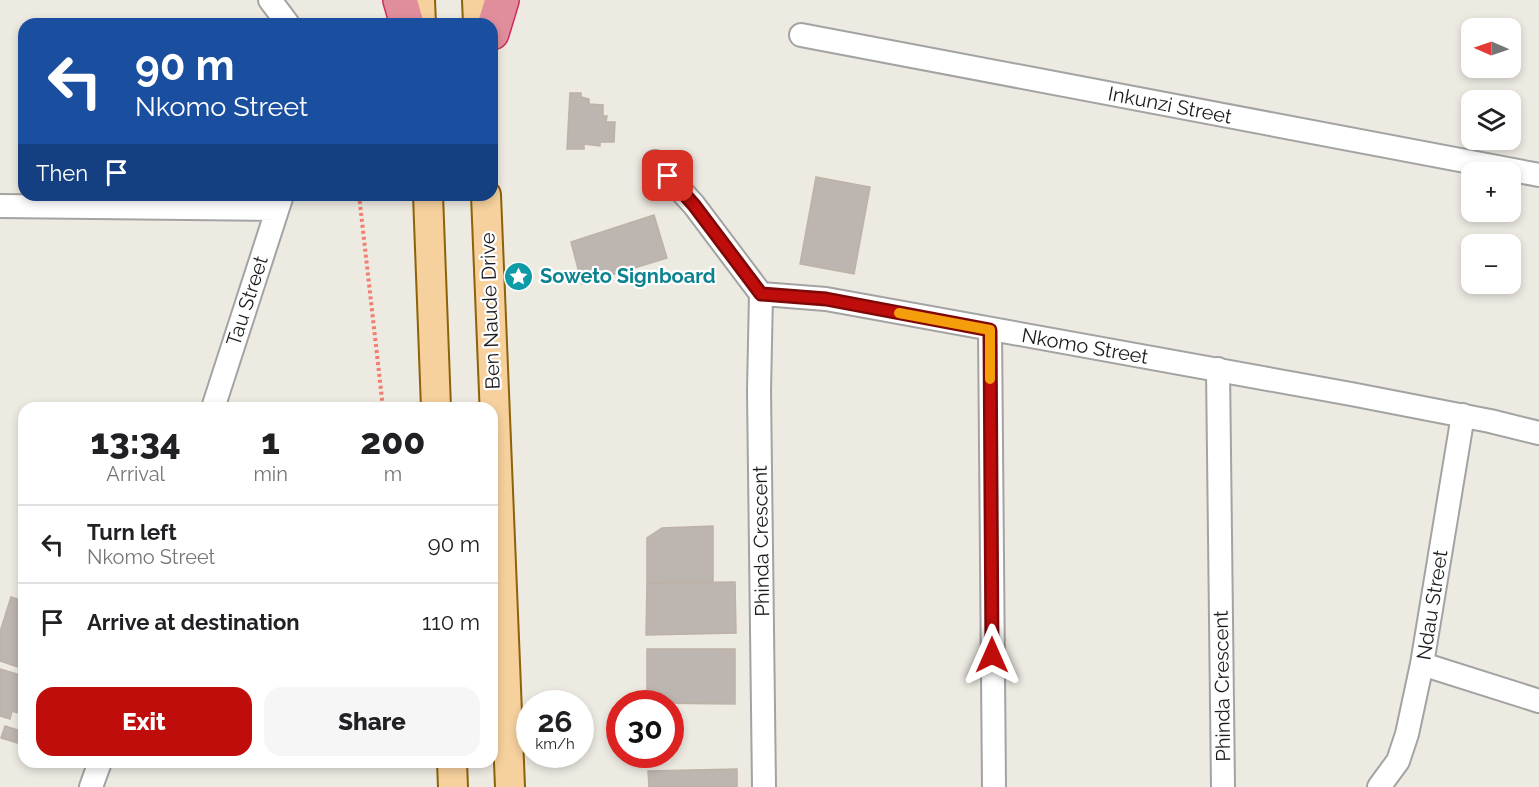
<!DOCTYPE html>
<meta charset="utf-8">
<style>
:root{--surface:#fff;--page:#f6f6f6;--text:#202124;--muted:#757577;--line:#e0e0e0;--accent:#be0d0b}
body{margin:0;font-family:Raleway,sans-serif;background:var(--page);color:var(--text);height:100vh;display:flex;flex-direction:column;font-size:22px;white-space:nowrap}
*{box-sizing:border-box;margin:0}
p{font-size:20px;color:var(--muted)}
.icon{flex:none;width:33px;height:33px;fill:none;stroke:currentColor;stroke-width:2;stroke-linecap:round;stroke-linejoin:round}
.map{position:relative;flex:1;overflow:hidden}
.details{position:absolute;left:18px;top:402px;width:480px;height:366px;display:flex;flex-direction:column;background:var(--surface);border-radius:18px;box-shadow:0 3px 9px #0003}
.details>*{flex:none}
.hud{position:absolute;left:18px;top:18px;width:480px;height:183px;border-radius:18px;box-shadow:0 3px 9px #0003;background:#1a4fa0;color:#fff;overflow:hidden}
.needle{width:39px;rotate:272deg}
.fabs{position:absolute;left:1461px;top:18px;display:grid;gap:12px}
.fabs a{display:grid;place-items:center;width:60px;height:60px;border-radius:12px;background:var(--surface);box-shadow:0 3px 9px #0003;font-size:30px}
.speed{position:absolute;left:516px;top:690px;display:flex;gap:12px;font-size:30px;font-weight:700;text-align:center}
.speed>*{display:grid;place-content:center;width:78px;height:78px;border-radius:50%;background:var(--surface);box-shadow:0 3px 9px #0003;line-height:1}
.speed small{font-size:15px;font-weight:400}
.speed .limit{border:9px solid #d22;background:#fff;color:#111}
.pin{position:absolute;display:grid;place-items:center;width:51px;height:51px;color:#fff;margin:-26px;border-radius:12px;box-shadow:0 3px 9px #0006}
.me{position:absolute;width:66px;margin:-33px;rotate:0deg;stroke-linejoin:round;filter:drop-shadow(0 0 4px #0008)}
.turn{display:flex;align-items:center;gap:21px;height:126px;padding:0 18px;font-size:27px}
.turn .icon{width:78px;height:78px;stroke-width:2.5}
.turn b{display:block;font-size:42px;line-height:51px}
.then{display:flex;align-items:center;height:57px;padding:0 18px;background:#0003;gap:12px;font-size:22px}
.eta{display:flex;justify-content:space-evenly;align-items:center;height:102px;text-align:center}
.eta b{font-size:36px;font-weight:800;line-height:42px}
.action{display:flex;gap:12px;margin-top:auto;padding:12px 18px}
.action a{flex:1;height:69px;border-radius:18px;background:var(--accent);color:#fff;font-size:24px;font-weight:800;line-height:69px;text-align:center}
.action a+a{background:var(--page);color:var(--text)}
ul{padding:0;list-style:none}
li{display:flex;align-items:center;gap:18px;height:78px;padding:0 18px;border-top:2px solid var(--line)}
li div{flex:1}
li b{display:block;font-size:22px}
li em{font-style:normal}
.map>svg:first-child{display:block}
.building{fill:#bdb5af;stroke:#beb1a6;stroke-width:1.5}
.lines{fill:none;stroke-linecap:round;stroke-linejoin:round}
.minor-casing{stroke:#a3a3a3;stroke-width:26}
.major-casing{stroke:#8d6208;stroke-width:32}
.highway-casing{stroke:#ce2d62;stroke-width:36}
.path{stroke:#f27e6f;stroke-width:4;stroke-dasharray:3 3;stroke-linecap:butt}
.minor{stroke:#fff;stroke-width:22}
.major{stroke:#f6d19e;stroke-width:28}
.highway{stroke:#e18e9c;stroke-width:33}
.route-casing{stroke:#7c0807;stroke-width:15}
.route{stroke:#be0d0b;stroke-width:10}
.slow{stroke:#f59e0b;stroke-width:10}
.labels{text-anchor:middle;stroke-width:4.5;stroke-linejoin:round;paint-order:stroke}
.street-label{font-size:20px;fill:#1c1c1c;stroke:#fff}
.culture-label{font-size:20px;font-weight:bold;fill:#0d838f;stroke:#fff;text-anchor:start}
</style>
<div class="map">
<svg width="1539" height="787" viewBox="0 0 1539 787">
<rect width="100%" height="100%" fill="#edeae2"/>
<path class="building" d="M570 93H581V97L589 99V104L603 105V116H607L606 122H615L614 142H600V146L584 144V149H567Z
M816 177 870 187 854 274 800 264Z
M654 215 667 258 582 284 571 242Z
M713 526V582L647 583V538L662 528Z
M735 582 736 633 646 635 647 583Z
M11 597 24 601V669L0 661V632Z
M647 649H735V704L647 703Z
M0 669 24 676V715L12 711 10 719 0 716Z
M5 726 24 732V745L1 738Z
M737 769V787H649L648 771Z"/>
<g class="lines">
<defs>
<path id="minor" d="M270 0 288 24
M801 35 1539 175
M655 162 694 205 761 294
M0 206 277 209
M761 294 826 299 1351 394 1490 421 1539 433
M761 294 759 391 764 787
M990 330 994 787
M1218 369 1223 787
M213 408 282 195
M1422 664 1539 701
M91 787 100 762
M1379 787 1398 761 1407 734 1422 664 1463 415"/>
<path id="major" d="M420 0 421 24
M477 0 478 24
M428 195 436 408
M486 195 510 787
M452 762 453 787"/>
<path id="highway" d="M400 0 407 24
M492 33 502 0"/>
</defs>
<use href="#minor" class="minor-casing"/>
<use href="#major" class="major-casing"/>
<use href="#highway" class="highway-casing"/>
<path class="path" d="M359 195 383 408"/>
<use href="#minor" class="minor"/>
<use href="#major" class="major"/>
<use href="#highway" class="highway"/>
</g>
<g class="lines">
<defs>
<path id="route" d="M668 176 694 205 761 294 826 299 990 330 992 655"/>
</defs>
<use href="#route" class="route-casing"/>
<use href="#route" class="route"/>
<path class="slow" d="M899 313 990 330V379"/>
</g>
<defs>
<symbol id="sight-disc" viewBox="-11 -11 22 22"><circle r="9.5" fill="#0f9aa8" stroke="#fff"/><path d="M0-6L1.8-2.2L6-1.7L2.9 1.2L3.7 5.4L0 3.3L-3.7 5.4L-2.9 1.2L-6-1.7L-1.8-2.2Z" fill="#fff"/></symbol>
</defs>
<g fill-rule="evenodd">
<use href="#sight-disc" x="502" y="260" width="33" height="33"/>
</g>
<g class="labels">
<g class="street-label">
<text transform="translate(1170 105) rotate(11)" y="7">Inkunzi Street</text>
<text transform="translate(247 301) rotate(-72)" y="7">Tau Street</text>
<text transform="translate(490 311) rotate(-92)" y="7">Ben Naude Drive</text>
<text transform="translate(1085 346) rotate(10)" y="7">Nkomo Street</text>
<text transform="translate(761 541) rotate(-91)" y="7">Phinda Crescent</text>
<text transform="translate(1432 605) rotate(-81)" y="7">Ndau Street</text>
<text transform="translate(1222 686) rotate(-91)" y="7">Phinda Crescent</text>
</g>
<g class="culture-label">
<text x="540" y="283">Soweto Signboard</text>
</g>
</g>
</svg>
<div class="fabs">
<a><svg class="needle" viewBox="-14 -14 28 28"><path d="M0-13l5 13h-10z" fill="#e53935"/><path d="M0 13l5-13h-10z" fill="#757577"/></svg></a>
<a><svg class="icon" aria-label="layers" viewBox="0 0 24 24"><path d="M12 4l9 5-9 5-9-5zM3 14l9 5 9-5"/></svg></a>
<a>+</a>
<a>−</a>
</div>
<div class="speed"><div>26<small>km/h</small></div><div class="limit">30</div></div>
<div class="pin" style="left:668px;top:176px;background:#d93025"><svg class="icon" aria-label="arrive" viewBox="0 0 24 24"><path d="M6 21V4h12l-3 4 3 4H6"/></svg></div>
<svg class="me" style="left:992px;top:655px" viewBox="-20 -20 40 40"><path d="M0-17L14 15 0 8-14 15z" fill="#be0d0b" stroke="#fff" stroke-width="4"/></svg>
<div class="hud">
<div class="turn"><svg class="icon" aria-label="left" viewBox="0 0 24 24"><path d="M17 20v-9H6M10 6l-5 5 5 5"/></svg><div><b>90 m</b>Nkomo Street</div></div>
<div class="then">Then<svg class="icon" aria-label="arrive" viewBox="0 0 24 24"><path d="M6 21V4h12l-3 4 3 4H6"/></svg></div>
</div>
<section class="details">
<div class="eta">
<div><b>13:34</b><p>Arrival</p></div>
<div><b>1</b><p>min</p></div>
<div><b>200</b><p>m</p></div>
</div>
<ul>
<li><svg class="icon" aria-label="left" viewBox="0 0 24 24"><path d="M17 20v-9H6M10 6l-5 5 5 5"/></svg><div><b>Turn left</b><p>Nkomo Street</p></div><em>90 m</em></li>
<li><svg class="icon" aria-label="arrive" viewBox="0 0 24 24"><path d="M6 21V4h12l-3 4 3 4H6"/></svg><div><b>Arrive at destination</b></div><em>110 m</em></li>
</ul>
<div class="action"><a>Exit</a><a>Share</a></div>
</section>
</div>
